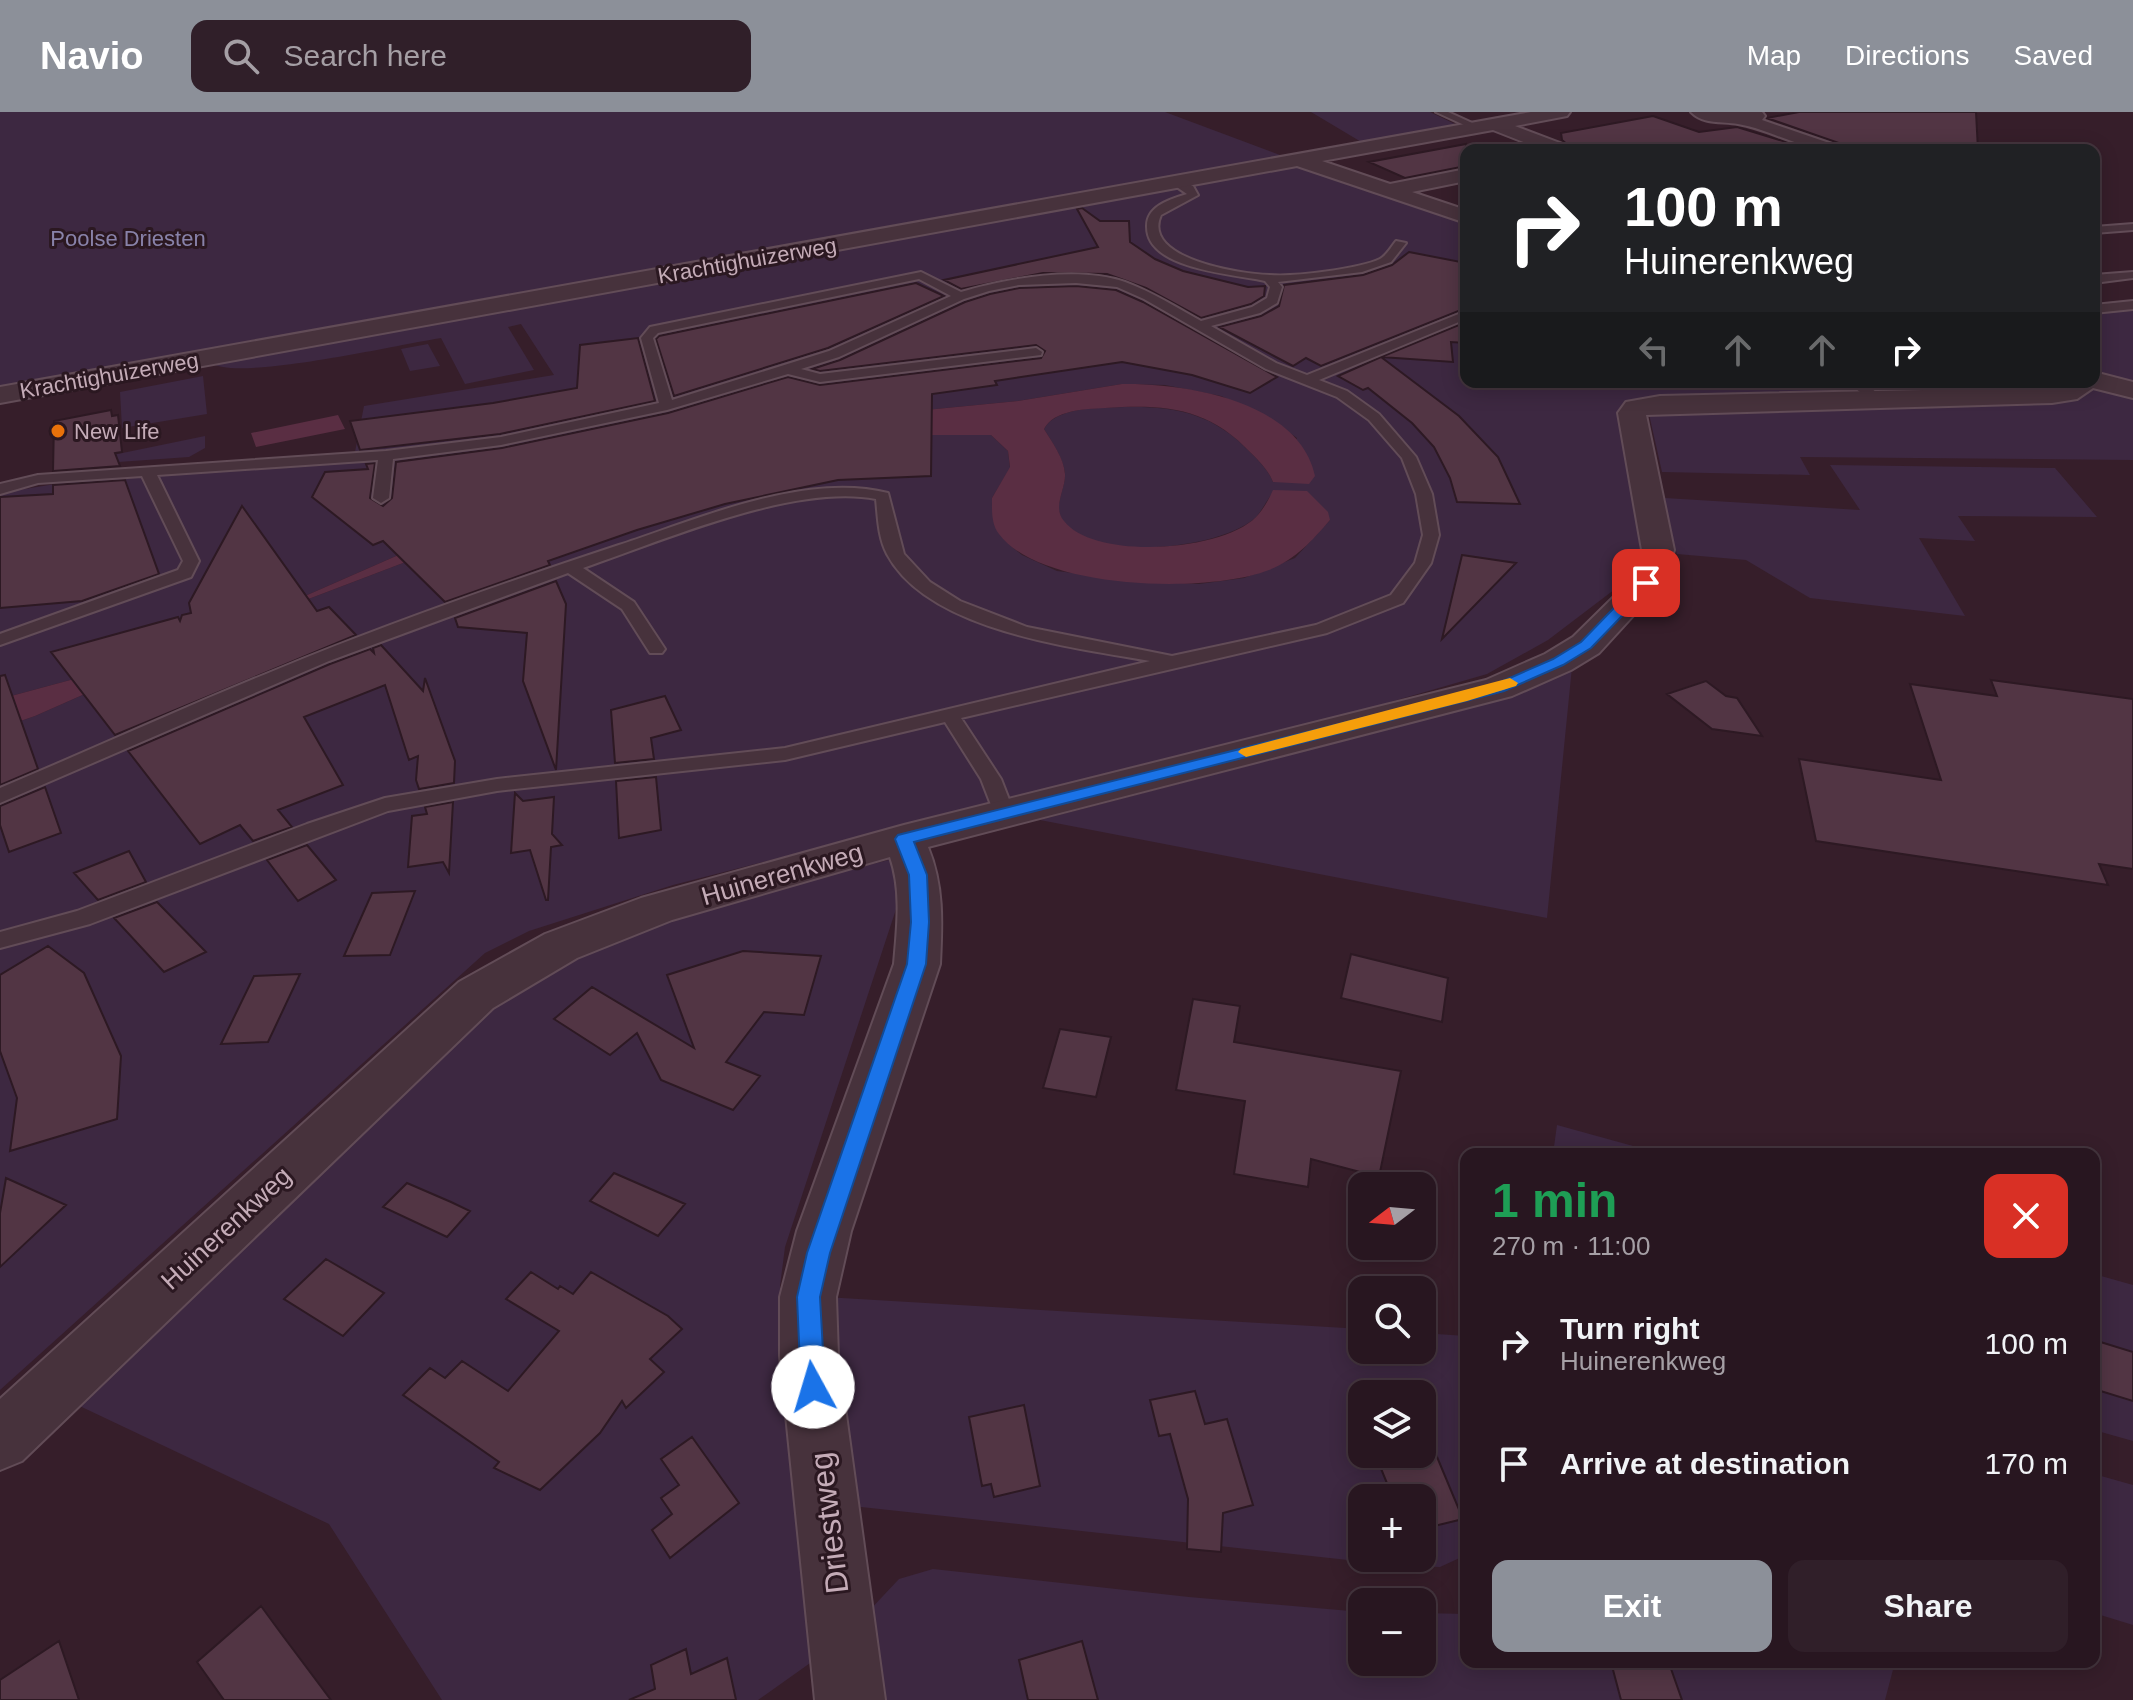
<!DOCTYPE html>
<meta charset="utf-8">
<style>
:root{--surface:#281620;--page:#301f29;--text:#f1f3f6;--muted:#a59fa5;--line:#44353e;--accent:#8c9099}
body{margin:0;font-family:Arial,sans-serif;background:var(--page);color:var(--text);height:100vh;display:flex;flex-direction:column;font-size:30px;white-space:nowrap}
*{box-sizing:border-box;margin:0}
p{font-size:26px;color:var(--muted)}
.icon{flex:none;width:44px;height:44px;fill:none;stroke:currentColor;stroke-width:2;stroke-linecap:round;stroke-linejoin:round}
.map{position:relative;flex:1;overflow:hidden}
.sheet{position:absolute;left:1460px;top:1036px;width:640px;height:520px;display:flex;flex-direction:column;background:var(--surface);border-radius:16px;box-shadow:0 4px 20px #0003,0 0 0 2px var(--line)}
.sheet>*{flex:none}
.banner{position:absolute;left:1460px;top:32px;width:640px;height:244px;border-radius:16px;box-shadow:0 4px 20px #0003,0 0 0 2px var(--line);background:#202124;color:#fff;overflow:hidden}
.needle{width:52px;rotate:254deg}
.controls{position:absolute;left:1348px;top:1060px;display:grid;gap:16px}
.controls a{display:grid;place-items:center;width:88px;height:88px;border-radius:16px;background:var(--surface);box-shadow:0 4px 20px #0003,0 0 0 2px var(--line);font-size:40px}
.pin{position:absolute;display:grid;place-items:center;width:68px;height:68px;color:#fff;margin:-34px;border-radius:16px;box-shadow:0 4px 12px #0006}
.me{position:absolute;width:88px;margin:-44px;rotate:354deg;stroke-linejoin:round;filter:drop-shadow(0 0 6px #0008)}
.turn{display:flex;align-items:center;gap:28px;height:168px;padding:0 32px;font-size:36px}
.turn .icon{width:104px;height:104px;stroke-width:2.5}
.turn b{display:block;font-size:56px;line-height:68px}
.lanes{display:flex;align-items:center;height:76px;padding:0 32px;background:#0003;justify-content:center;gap:40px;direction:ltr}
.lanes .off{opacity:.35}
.round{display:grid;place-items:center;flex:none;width:84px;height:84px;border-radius:16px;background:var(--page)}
.summary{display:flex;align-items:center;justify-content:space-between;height:136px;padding:0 32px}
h1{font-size:48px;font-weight:700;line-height:60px;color:#1e9e55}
.button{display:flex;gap:16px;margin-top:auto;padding:16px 32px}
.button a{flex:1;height:92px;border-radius:16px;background:var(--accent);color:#fff;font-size:32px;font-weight:700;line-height:92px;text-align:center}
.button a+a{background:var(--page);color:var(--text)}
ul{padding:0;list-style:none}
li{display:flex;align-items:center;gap:24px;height:120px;padding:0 32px}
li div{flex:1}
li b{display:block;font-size:30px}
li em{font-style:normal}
header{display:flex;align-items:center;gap:48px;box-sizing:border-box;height:112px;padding:0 40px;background:var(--accent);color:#fff}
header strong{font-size:38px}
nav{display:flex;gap:44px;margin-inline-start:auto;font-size:28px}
.search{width:560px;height:72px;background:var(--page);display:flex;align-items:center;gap:20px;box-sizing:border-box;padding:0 28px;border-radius:16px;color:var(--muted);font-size:30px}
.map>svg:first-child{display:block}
.green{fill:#3d2841;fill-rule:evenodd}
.water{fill:#5a2e43}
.building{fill:#523544;stroke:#2d1923;stroke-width:2}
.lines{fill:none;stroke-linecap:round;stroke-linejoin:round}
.service-casing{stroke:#624c57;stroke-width:4}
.minor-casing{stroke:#624c57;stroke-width:4}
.service{fill:#47323c;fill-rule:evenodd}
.minor{fill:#47323c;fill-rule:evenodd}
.route{fill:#1a73e8;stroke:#114b97;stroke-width:2}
.slow{fill:#f59e0b}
.food-dot{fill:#e8710a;stroke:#2b1821;stroke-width:3}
.labels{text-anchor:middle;stroke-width:6;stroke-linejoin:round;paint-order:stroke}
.far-park-label{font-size:22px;fill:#8882a9;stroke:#2b1821}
.far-street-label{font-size:22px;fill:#c4abb7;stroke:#2b1821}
.far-poi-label{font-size:22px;fill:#c4abb7;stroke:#2b1821;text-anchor:start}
.street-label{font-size:26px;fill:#c4abb7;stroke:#2b1821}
.near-street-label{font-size:32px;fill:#c4abb7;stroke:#2b1821}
</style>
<header>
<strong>Navio</strong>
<div class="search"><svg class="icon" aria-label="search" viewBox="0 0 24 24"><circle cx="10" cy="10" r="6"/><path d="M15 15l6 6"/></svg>Search here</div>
<nav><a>Map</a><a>Directions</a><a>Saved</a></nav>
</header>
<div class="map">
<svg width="2133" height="1588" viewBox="0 0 2133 1588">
<rect width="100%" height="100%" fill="#361e2a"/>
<path class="green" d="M0 0H1165L1280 43 1281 47 0 278Z
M1311 0H1430L1459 14 1363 31Z
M1299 50 1466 110V270L2070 271 2046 277 1985 279 1647 285 1629 289 1620 297 1641 444 1627 468 1548 528 1487 562 1380 593 673 773 529 819 485 841 0 1278V616L35 604 243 512 424 443 886 323H991L1008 339 1010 356 992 386 1012 435 1022 443 1057 459 1137 469 1199 472 1244 466 1295 446 1330 408 1272 382C1266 389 1261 401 1254 407 1217 437 1095 451 1063 409 1052 394 1066 377 1065 361 1063 346 1052 330 1044 317 1053 300 1081 297 1098 296 1160 293 1206 293 1251 341 1259 349 1269 359 1273 370L1297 326 1267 305 1221 284 1165 273 1122 272 1018 289 895 301 403 441 305 484 100 560 0 587V381L86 367 353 350 364 294 554 263 521 212 508 215 534 258 465 272 441 226C402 232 235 270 212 251Z
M2133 196V274L2094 265V200Z
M428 232 440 254 410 259 401 237Z
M203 264 207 302 122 316 120 280Z
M2099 277 2133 283V348L1800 345 1810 363 1662 360 1649 302Z
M205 324V336L189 345 104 351 103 345Z
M1830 353 2055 356 2097 405 1958 404 1975 429 1919 426 1965 504 1810 486 1746 448 1677 442 1670 423 1665 386 1860 398Z
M1572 555 1547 806 1040 708 1461 598Z
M893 747 901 782 785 1135 780 1174 803 1407 820 1544 758 1588H442L329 1412 67 1288 515 861C634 805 767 779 893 747Z
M1557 1013 1662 1042H1553Z
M2094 1162 2133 1173V1329L2094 1318Z
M825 1185 1362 1217V1238H1422V1221L1466 1224V1308L1460 1314 1466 1376V1443L1440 1455 1403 1454 852 1394ZM1362 1282H1422V1342H1362ZM1362 1386H1422V1446H1362Z
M2094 1362 2133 1373V1513L2094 1501Z
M933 1457 1189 1485 1362 1500V1550H1422V1501L1466 1502V1550H1895L1885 1588H880L867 1501 899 1467Z"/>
<path class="water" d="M1122 272C1186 271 1299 289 1315 364L1309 372 1273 370C1269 359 1259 349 1251 341 1208 295 1164 292 1105 296 1085 297 1054 298 1044 317 1052 330 1064 346 1065 362 1066 377 1052 395 1064 409 1095 449 1223 439 1256 405 1263 398 1269 387 1273 378L1307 379 1328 400 1330 408C1311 430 1296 447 1269 458 1208 482 1040 478 999 422 991 412 992 398 992 386L1010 355 1008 339 991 323H886L424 443 243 512 35 604 0 616V587L100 560 305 484 403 441 895 301 1018 289Z
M338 303 345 317 256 335 251 321Z"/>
<path class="building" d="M1799 0H1976L1978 38H1844L1839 31 1767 6Z
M1653 4 1699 20 1737 15 1812 38H1574L1562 28 1561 21Z
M1466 32V54L1405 66 1369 50Z
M1082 96 1100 109H1129L1130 130 1155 147 1183 159 1248 175 1265 174 1264 184 1251 192 1201 206 1146 176 1107 162 1043 161 961 177 944 168 1098 135 1077 97Z
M1409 140 1466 151V196L1321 254 1306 246 1293 254 1219 215 1261 204 1279 194 1284 173 1363 163 1392 153Z
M916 171 944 184 828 236 674 284 656 227 659 224Z
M1076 174 1116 178 1143 190 1277 265 1250 281 1192 263 1122 250 995 269 997 273 932 282 931 364 838 368 725 392 637 418 548 449 550 453 445 490 383 429 373 433 312 385 325 360 368 357 366 352 375 351 370 386 383 394 392 386 396 350 502 336 668 301 788 265 820 273 1041 246 1045 239 1036 233 820 259 812 257 840 248 965 190 990 182 1019 176Z
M1466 210V231L1451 230 1453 250 1381 245Z
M638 226 655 289 500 322 360 338 350 309 493 291 577 276 580 233Z
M1381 245 1459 304 1498 345 1520 392 1457 390 1450 366 1434 335 1412 311 1368 276 1363 278 1338 264Z
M111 298 112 304 118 303 122 340 115 341 120 354 53 359 54 309Z
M125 368 159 462 82 489 0 496V385L53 382V373Z
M242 394 317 499 329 495 356 523 115 623 51 540 178 505 180 509 182 503 191 501 189 491Z
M1462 443 1516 451 1442 527Z
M556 469 566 492 556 658 523 569 527 521 458 515 455 506Z
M381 533 423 579 425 566 455 649 454 671 419 677 416 668 418 644 409 648 385 573 304 605 343 673 278 698 292 715 253 729 240 713 200 732 128 639 330 552 370 537 374 541 373 536Z
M5 563 38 657 0 673V564Z
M1991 568 2133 587V757L2099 752 2108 773 1816 729 1799 647 1941 668 1910 572 1997 584Z
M1706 569 1726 584 1737 586 1762 624 1712 617 1667 582Z
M665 584 681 618 651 626 654 647 615 651 611 598Z
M656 665 661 718 619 726 616 669Z
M45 675 61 721 9 740 0 713V694Z
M515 681 523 689 554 685 552 722 562 733 551 735 548 788H546L530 738 511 741Z
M453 690 449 761 443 750 408 755 412 704 427 702 425 695Z
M307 733 336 768 298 789 267 748Z
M129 739 146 770 98 788 74 761Z
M415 779 390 843 344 844 372 781Z
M157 790 206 840 164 860 114 806Z
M48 834 84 861 121 944 117 1007 10 1039 17 986 0 939V863Z
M743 839 821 844 804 903 764 900 726 950 760 964 733 998 661 968 637 921 610 943 554 907 592 875 694 936 667 863Z
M1351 842 1448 866 1442 910 1341 886Z
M300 862 268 930 221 932 254 864Z
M1193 887 1240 894 1234 930 1401 959 1379 1065 1311 1047 1308 1075 1234 1062 1245 989 1176 978Z
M1060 917 1111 925 1096 985 1043 976Z
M614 1061 685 1092 658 1124 590 1089Z
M6 1066 66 1093 0 1155V1101Z
M407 1071 451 1090 470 1099 447 1125 383 1095Z
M326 1147 384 1181 343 1224 284 1187Z
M531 1160 558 1177 560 1174 573 1182 591 1160 668 1204 682 1217 650 1247 664 1260 626 1296 622 1289 600 1321 540 1378 494 1356 499 1350 403 1283 430 1256 445 1266 462 1249 508 1279 559 1219 506 1187Z
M2094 1228 2133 1240V1289L2094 1277Z
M1195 1279 1205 1312 1227 1307 1253 1393 1223 1401 1221 1440 1187 1437 1188 1387 1170 1322 1159 1324 1150 1288Z
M1024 1293 1040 1374 994 1385 991 1372 982 1374 969 1305Z
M1422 1309 1463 1407 1422 1417V1386H1393L1375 1342H1422Z
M692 1325 739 1391 670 1446 652 1418 672 1402 661 1386 679 1373 661 1347Z
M261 1494 280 1520 331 1588H224L197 1550Z
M59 1529 79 1588H0V1568Z
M1082 1529 1098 1588H1028L1019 1548Z
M686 1537 691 1562 727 1546 736 1588H629L655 1577 651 1553Z
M1612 1554H1670L1682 1588H1621Z"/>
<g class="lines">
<defs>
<path id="service" d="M1436 0H1448L1481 15 1473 17Z
M1175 66 1193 74 1198 83 1161 103C1141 147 1240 162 1270 163 1294 165 1359 157 1380 147 1387 143 1391 135 1396 129L1406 131 1391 150 1362 160 1278 170 1282 175 1277 191 1260 201 1211 214 1276 251 1307 263 1466 199V207L1319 268 1347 279 1379 302 1416 345 1432 382 1439 423 1431 451 1403 491 1327 521 961 606 1001 667 1015 703 1005 710 995 703 981 667 945 610 785 648 497 679 388 699 90 812 0 836V820L77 799 307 712 385 686 497 667 785 636 1150 549C1072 535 928 519 887 442 878 425 878 405 876 387 794 371 662 429 583 456L634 490 665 537 662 541H650L622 497 568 461 329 549 0 691V676C93 637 184 595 278 557 390 511 504 471 619 433 699 407 804 360 888 381L904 442 930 470 960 489 1027 515 1172 544 1316 513 1391 483 1415 451 1423 423 1416 382 1402 346 1369 308 1337 285 1266 257 1144 187 1117 175 1076 171 1019 173 989 179 964 187 839 245 801 257 820 262 1036 236 1042 240 1041 243 820 270 788 262 667 298 501 333 393 347 389 386 381 391 373 386 378 348 157 363 199 449 191 465 0 533V522L178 458 183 449 142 364 38 371 0 382V372L38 363 386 339 501 325 659 291 641 226 650 215 921 160 961 180C1008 166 1078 154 1125 170 1152 180 1176 195 1201 209L1252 195 1267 186 1270 175 1265 169C1235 162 1147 158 1147 115 1146 94 1171 87 1187 82L1171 71 1170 69ZM919 167 951 184 829 239 672 288 653 226 658 221Z
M2133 112V118L2094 121V115Z
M2133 160V166L2094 171V163Z
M2133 189V197L2094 201V193Z
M1847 270H1863L1885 287 1873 290Z"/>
<path id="minor" d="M1531 0H1570L1567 4 1515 14 1568 34 1571 38H1544L1493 18 1322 49 1390 72 1466 57V69L1412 80 1466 98V111L1297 54 0 291V275Z
M1691 0H1762L1765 4 1762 8 1838 34 1841 38C1796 38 1777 19 1738 12 1722 9 1704 13 1691 0Z
M2094 260 2133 270V286L2093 276 2077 287 2052 291 1646 303 1674 438 1663 471 1599 541 1571 558 1512 584 928 735C944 774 942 811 940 852L851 1119 836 1185 838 1244 885 1588H815L780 1244V1185L797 1119 894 852C897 817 902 779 890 745L672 808 577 846 493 896 22 1349 0 1358V1287L459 870 545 822 641 786 904 713 1486 568 1545 542 1573 525 1631 468 1642 438 1618 301 1626 290 1660 284 2052 275 2066 270H2094Z"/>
</defs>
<use href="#service" class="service-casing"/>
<use href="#minor" class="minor-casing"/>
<use href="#service" class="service"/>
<use href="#minor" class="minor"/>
</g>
<path class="route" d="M1646 467 1651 468V474L1591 536 1563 553 1504 579 914 730 927 763 929 810 926 852 830 1141 820 1185 825 1275 822 1283 813 1287 804 1283 801 1275 797 1185 807 1141 907 852 911 810 909 763 895 727 898 723 1494 573 1553 547 1581 530 1641 468Z"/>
<path class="slow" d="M1510 566 1518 571 1516 574 1467 589 1246 645 1238 640 1241 637Z"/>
<circle class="food-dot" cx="58" cy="319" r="8"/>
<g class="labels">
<g class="far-park-label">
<text x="128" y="134">Poolse Driesten</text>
</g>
<g class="far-street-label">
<text transform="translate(747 148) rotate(-10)" y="8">Krachtighuizerweg</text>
<text transform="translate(109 263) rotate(-10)" y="8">Krachtighuizerweg</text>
</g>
<g class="far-poi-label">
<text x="74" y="327">New Life</text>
</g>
<g class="street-label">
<text transform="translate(782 762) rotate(-16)" y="9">Huinerenkweg</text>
<text transform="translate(226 1116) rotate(-43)" y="9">Huinerenkweg</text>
</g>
<g class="near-street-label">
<text transform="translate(829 1411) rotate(-97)" y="11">Driestweg</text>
</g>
</g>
</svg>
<div class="controls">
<a><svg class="needle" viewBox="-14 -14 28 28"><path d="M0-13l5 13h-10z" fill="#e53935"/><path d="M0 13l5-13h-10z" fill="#a59fa5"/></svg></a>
<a><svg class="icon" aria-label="search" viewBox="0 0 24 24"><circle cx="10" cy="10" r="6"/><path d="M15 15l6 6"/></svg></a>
<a><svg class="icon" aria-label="layers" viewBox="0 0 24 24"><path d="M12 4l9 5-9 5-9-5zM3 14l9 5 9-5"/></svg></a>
<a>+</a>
<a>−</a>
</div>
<div class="pin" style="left:1646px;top:471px;background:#d93025"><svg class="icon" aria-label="arrive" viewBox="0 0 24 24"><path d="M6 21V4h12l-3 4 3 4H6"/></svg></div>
<svg class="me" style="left:813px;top:1275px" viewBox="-20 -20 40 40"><circle r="19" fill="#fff"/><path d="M0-13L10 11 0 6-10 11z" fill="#1a73e8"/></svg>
<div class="banner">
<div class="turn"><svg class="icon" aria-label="right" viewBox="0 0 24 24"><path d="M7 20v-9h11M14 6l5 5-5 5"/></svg><div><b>100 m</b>Huinerenkweg</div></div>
<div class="lanes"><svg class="icon off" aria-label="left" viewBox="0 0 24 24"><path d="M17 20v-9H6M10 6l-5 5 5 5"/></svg><svg class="icon off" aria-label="ahead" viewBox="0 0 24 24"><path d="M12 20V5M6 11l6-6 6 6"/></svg><svg class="icon off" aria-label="ahead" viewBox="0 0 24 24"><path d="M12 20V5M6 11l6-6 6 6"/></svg><svg class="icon" aria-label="right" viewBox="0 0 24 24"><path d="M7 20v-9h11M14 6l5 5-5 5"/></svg></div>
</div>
<section class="sheet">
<div class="summary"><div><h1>1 min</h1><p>270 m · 11:00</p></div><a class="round" style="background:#d93025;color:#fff"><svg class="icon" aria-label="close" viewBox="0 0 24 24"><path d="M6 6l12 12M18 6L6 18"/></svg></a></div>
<ul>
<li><svg class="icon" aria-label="right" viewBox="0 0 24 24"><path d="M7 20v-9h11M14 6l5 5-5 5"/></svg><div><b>Turn right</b><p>Huinerenkweg</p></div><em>100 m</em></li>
<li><svg class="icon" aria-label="arrive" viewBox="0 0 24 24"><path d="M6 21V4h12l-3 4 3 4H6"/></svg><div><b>Arrive at destination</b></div><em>170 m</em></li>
</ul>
<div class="button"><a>Exit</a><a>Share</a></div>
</section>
</div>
